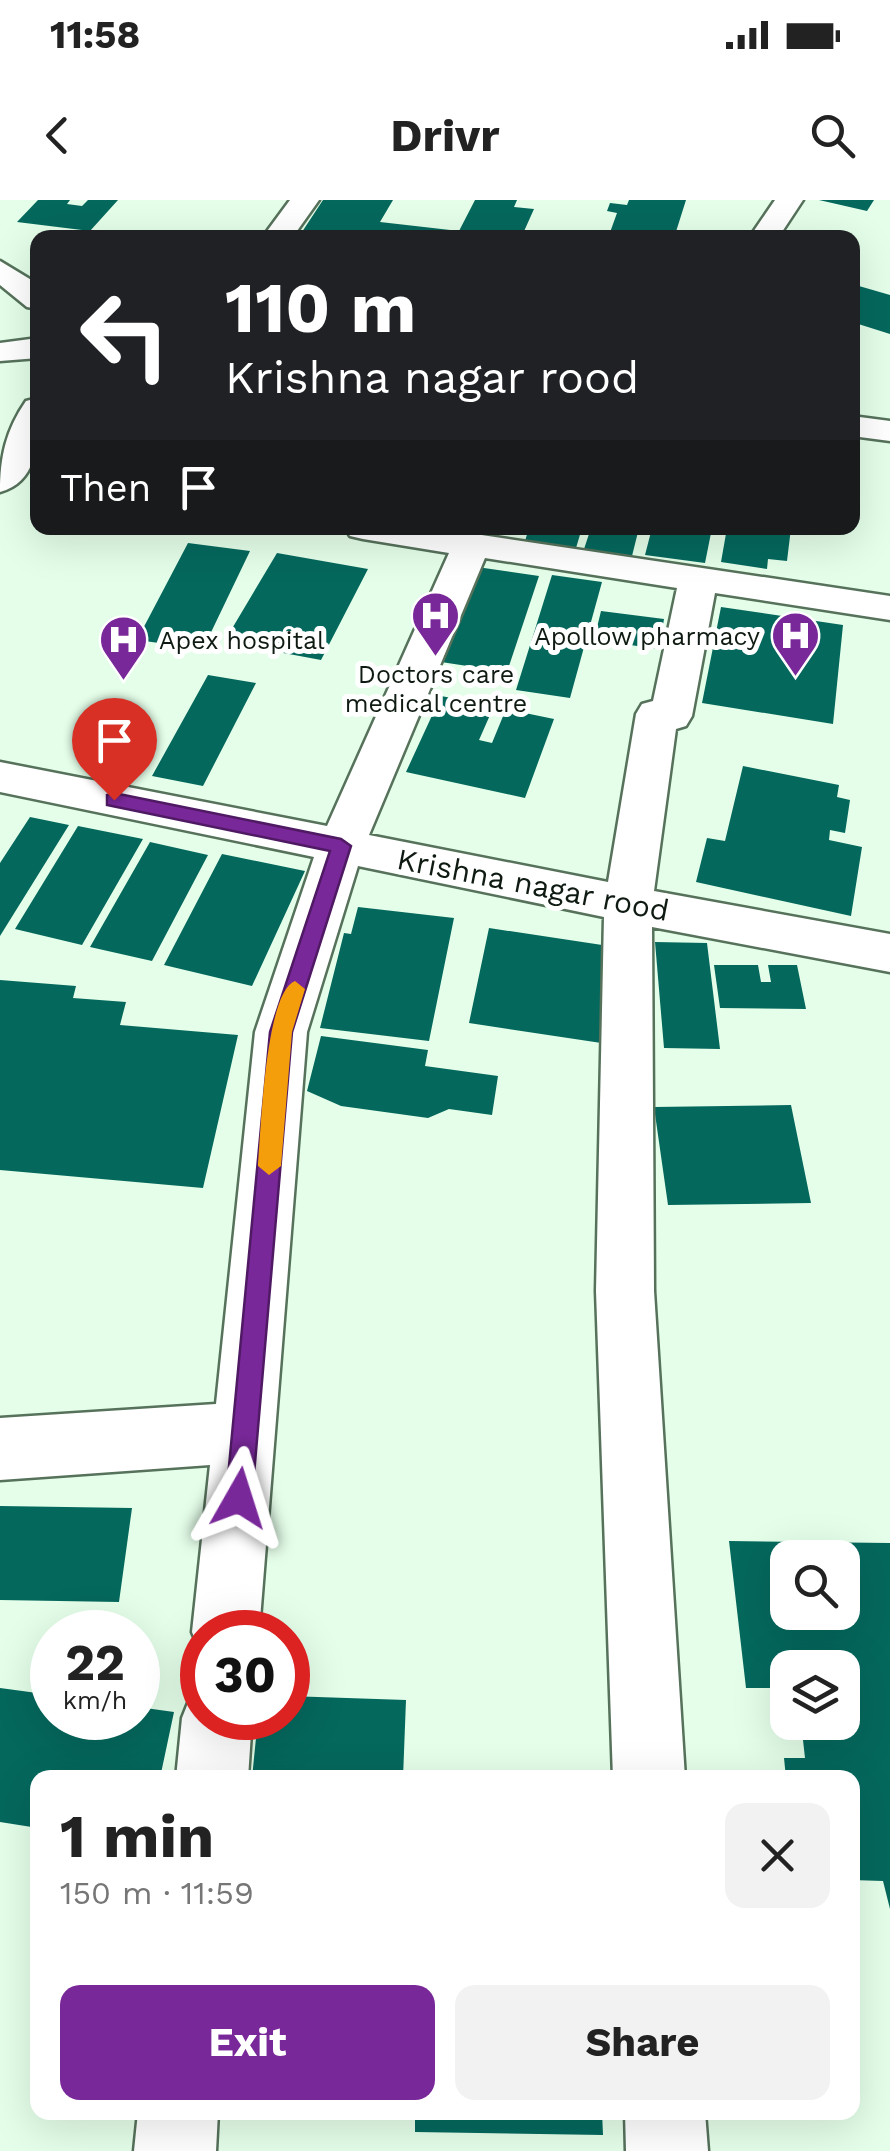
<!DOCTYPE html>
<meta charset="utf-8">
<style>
:root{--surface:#fff;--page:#f2f2f2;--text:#222;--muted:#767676;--accent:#792899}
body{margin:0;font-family:"Work Sans",sans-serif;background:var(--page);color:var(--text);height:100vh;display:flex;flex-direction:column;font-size:38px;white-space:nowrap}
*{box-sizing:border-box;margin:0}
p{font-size:32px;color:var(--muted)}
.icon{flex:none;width:55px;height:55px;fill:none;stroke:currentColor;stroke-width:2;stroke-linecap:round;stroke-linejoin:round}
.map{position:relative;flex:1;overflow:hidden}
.sheet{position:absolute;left:30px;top:1570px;width:830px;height:350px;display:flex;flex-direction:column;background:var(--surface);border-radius:20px;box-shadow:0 10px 40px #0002}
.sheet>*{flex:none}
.hud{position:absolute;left:30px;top:30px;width:830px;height:305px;border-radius:20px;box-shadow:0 10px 40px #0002;background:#202124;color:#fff;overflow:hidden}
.controls{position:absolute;left:770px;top:1340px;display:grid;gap:20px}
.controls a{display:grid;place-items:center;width:90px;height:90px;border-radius:20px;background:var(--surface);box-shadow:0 10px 40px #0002;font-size:50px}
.speed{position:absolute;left:30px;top:1410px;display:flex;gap:20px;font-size:50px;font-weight:700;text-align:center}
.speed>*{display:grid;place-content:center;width:130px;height:130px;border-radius:50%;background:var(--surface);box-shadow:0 10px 40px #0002;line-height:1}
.speed small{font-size:25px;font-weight:400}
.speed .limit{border:15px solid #d22;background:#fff;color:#111}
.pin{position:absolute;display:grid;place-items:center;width:85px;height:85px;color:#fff;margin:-102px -42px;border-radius:50% 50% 50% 0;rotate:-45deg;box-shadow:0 0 10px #0007}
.pin .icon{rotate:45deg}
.me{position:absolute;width:110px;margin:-55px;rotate:6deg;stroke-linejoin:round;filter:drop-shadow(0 0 8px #0008)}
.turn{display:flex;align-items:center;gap:35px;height:210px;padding:0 30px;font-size:45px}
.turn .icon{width:130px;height:130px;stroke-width:2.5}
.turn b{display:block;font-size:70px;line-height:85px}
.then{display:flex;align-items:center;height:95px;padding:0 30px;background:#0003;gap:20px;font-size:38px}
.round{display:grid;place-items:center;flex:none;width:105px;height:105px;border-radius:20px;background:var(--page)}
.summary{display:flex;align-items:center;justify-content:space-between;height:170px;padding:0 30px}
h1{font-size:60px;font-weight:700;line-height:75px}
.primary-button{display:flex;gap:20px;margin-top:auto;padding:20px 30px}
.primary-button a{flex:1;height:115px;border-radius:20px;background:var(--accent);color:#fff;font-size:40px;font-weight:700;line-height:115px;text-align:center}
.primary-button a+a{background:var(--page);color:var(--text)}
.status{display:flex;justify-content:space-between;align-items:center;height:70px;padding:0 50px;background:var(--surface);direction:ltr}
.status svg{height:28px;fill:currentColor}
header{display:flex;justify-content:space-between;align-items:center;height:130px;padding:0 30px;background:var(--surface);font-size:45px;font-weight:700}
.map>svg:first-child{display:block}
.building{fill:#05685d;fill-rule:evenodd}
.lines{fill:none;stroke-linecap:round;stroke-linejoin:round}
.minor-casing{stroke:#56725b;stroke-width:5}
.minor{fill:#fff;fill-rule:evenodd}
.route{fill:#792899;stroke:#4f1a63;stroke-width:2.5}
.slow{fill:#f59e0b}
.labels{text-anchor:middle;stroke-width:10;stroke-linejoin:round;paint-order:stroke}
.far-poi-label{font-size:25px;fill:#0f1b12;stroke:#fff;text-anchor:end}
.street-label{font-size:30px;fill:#0f1b12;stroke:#fff}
</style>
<div class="status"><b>11:58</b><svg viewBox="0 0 49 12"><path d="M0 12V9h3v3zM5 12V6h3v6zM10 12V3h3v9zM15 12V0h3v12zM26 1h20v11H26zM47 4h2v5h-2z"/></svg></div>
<header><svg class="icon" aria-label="back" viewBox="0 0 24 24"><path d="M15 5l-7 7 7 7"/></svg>Drivr<svg class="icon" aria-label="search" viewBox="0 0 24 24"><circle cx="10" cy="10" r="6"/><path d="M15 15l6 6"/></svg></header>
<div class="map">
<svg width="890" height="1951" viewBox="0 0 890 1951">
<rect width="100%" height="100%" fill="#e4fee9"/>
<path class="building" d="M38 0H70L67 4 82 6 88 0H118L90 31 17 22Z
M323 0H393L380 22 459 31 475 0H517L514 7 534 9 521 38H298Z
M629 0H686L674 38H608L617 13 607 11 610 3 627 5Z
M819 0H874L867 11Z
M852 84 890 95V134L852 122Z
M529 328H582L576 348 525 341Z
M591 328H639L632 356 584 349Z
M652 328H712L705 363 645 355Z
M727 328H791L787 361 768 359 767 369 721 362Z
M188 343 250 351 203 449 137 440Z
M277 353 368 369 321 460 224 442Z
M477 367 539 376 507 472 441 462Z
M552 375 602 382 570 498 516 490Z
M721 407 843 425 833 524 702 503Z
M601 411 664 419 659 449 594 440Z
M208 475 256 483 203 586 152 576Z
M441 496 494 506 479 540 492 543 506 509 554 519 525 598 406 572Z
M743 566 839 585 837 597 850 600 845 633 830 630 829 640 862 647 851 716 696 682 707 638 725 641Z
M30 617 69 625 0 736V663Z
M78 626 143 639 82 745 15 729Z
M150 642 208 655 152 761 90 747Z
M222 654 305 671 252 786 164 765Z
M358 707 454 718 429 841 320 828 344 733 351 734Z
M489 728 622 748 608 844 469 823Z
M655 742 707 743 720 849 664 848Z
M714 765H758L761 782H771L768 765H797L806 809 720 808Z
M0 780 76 786 73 798 126 802 120 825 238 835 203 988 0 970Z
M321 836 428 850 425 866 498 876 492 915 449 909 428 918 341 906 307 891Z
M791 905 811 1003 668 1005 654 907Z
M0 1306 132 1308 119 1402 0 1400Z
M729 1341 890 1343V1709L883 1681 852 1680V1578H786L784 1558H805L801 1522H842V1468H788V1488H746ZM788 1358H842V1412H788Z
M0 1488 52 1495V1518H138V1507L174 1512 160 1578H38V1628L0 1622Z
M288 1496 406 1500 403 1578H252L258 1518H288Z
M415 1912H602L603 1935 415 1932Z"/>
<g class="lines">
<defs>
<path id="minor" d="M290 0H319L292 38H262Z
M775 0H803L778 38H749Z
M0 61 38 84V109L27 107 0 85Z
M38 138V158L0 161V143Z
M38 198C38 233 42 281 0 292 0 257 6 230 26 201Z
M852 216 890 221V241L852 236Z
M345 328H435L890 396V420L715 393 692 516 686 526 676 529 654 691 890 734V772L652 727 654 1091 685 1578H613L596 1091 604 717 358 666 307 832 259 1432H202V1456L192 1432 210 1265 0 1280V1218L216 1204 255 832 314 657 0 592V562L327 626 449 353 363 339 350 336ZM485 358 677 388 653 501 642 504 636 514 608 682 369 635Z
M202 1489V1518H252L248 1578H176L182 1518 192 1493Z
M138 1912H218L216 1951H134Z
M625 1912H705L708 1951H626Z"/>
</defs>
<use href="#minor" class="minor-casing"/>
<use href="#minor" class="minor"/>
</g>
<path class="route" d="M114 593 341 639 351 646 292 832 252 1298 248 1308 239 1312 230 1308 226 1298 270 832 330 651 107 605V595Z"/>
<path class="slow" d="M295 781 305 789 292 832 281 966 269 975 258 966C261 933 265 792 295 781Z"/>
<defs>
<symbol id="hospital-pin" viewBox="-11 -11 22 30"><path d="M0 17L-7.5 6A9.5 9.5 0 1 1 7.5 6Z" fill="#792899" stroke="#fff"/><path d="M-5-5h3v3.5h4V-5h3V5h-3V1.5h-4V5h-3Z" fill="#fff"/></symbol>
</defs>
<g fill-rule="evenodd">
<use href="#hospital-pin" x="408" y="388" width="55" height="75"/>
<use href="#hospital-pin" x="768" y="408" width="55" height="75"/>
<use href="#hospital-pin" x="96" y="412" width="55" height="75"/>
</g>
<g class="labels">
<g class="far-poi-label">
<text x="760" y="445">Apollow pharmacy</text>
<text x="159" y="449" text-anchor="start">Apex hospital</text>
<text x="436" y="483" text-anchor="middle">Doctors care<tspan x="436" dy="29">medical centre</tspan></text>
</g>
<g class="street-label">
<text transform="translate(533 685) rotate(11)" y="10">Krishna nagar rood</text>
</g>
</g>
</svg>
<div class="controls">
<a><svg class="icon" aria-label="search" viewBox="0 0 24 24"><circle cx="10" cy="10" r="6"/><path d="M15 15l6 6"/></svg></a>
<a><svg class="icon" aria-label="layers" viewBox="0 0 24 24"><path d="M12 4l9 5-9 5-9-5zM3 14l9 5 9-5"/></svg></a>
</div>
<div class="speed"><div>22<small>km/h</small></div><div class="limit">30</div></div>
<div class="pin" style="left:114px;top:600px;background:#d93025"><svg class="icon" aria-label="arrive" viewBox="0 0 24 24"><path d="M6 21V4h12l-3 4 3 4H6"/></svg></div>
<svg class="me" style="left:239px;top:1298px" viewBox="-20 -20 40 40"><path d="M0-17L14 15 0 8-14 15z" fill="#792899" stroke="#fff" stroke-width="4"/></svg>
<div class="hud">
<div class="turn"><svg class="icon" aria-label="left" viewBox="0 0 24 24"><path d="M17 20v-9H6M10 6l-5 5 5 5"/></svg><div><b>110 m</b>Krishna nagar rood</div></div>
<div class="then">Then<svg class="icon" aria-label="arrive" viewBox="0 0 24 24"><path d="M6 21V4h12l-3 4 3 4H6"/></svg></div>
</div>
<section class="sheet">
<div class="summary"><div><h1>1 min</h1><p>150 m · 11:59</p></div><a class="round"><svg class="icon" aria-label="close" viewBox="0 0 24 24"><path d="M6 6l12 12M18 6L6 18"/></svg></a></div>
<div class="primary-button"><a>Exit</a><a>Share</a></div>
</section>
</div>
